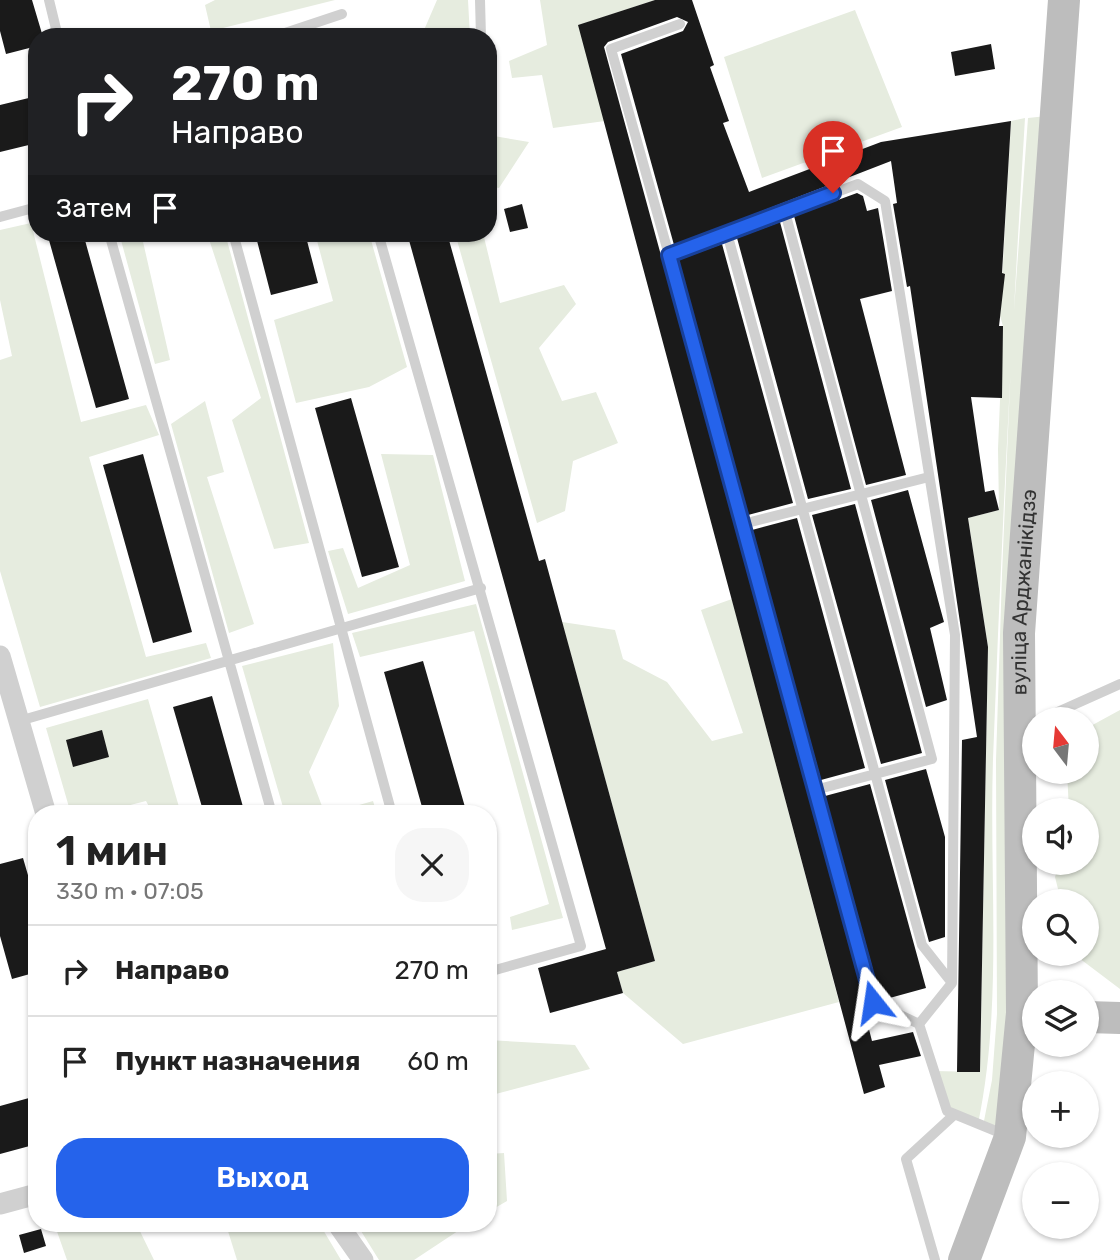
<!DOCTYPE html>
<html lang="ru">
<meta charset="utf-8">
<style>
:root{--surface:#fff;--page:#f6f6f6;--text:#222;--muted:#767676;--line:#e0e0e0;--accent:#2563eb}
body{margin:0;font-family:Rubik,sans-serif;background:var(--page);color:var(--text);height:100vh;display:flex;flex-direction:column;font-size:26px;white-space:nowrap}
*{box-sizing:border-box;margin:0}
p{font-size:23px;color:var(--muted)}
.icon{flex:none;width:38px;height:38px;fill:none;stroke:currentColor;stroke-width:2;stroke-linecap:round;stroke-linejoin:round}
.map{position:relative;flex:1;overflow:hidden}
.panel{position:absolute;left:28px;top:805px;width:469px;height:427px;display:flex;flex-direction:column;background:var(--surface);border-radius:28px;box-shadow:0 2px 5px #0004}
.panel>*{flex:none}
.banner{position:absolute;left:28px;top:28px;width:469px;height:214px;border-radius:28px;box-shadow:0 2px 5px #0004;background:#202124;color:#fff;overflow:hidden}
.needle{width:46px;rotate:344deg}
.buttons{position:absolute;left:1022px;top:707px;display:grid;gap:14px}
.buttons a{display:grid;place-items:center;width:77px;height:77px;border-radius:50%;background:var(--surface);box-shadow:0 2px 5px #0004;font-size:35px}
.pin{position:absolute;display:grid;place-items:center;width:60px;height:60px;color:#fff;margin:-72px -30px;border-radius:50% 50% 50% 0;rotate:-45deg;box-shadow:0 0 7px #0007}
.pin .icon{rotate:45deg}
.me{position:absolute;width:77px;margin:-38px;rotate:345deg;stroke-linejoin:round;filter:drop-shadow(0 0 5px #0008)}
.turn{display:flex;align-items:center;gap:24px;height:147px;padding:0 28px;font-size:32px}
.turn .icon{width:91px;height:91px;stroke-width:2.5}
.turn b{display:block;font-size:49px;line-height:60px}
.then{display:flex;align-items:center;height:66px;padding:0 28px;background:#0003;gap:14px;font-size:26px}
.round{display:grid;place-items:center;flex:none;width:74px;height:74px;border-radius:28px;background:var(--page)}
.headline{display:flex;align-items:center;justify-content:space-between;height:119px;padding:0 28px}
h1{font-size:42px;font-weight:600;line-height:52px}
.primary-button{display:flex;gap:14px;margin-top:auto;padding:14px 28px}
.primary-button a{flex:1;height:80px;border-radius:28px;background:var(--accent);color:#fff;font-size:28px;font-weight:600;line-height:80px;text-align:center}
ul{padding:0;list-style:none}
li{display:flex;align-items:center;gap:21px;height:91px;padding:0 28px;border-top:2px solid var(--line)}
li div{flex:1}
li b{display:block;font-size:26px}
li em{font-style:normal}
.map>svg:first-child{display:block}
.green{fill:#e6ecdf}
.building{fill:#1a1a1a}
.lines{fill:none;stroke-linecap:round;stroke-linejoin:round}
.service{stroke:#d0d0d0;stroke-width:10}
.minor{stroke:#d0d0d0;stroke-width:21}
.secondary{stroke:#bdbdbd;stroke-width:32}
.route-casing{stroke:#184099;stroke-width:18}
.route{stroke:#2563eb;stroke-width:12}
.labels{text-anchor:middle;stroke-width:7;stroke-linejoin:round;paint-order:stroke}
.street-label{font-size:21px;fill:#333;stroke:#fff}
</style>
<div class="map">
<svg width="1120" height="1260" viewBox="0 0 1120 1260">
<rect width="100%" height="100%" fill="#fff"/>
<path class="green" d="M215 0H335L211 31 205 5Z
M437 0H468L470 37H421Z
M540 0H655L579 25 605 121 553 128 542 75 512 78 509 61 547 45Z
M855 10 902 127 762 178 724 57Z
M1056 115 1010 1137 983 1126 992 1080 997 1014 996 760 1002 574 1012 337 1028 118Z
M1025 118C1012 332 1001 545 993 759 989 881 1003 1003 978 1124L947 1111 934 1071 980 1072 988 647 968 518 999 510 998 449 1003 326 1000 316 1011 121Z
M488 135 529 142 499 188 488 186Z
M31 223 81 422 146 405 159 435 89 457 146 657 206 643 211 658 40 707 0 571V360L12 356 0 300V230Z
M119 233H141L170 360 155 364Z
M207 233H225L309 543 274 549 232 420 261 398Z
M315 233H369L407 367 369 387 296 403 274 320 333 301Z
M455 233H483L500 303 564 285 576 304 539 348 562 401 596 392 618 443 573 461 565 511 537 523Z
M205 401 224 472 207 477 254 624 229 633 171 424Z
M381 454 433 455 465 581 348 614 328 551 343 548 358 588 410 565Z
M732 599 839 1002 683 1044 623 993 617 972 655 961 562 622 615 630 623 659 667 682 712 741 743 733 701 610Z
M476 604 563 918 512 930 510 917 549 904 474 631 360 657 352 633Z
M333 643 339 706 309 772 325 814H285L242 666Z
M148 699 181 814H153L146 801 95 814H71L46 728Z
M1120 710V989L1075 955 1087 954V901H1061L1055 877 1059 863H1087V810H1069L1067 772H1087V728Z
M373 801 377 814H328Z
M488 1040 575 1045 590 1069 488 1096Z
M504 1153 507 1201 488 1212V1154Z
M54 1223H136L154 1260H67Z
M231 1223H319L341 1260H237L227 1228Z
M356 1223H470L414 1260H379Z"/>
<path class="building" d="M0 0H32L43 37H37V46L6 54 0 31Z
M655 0H692L714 65 710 67 729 121 723 123 749 192 881 142 1011 121 1002 273 1005 274 999 326H1003L1002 398 971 397 985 492 994 490 999 510 968 518 988 647 980 1072H957L962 740 977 737 910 286 907 287 893 204 897 203 891 161 674 245 621 54 683 31 688 22 677 17 608 42 604 47 866 1005 863 1006 872 1041 913 1032 921 1056 879 1065 885 1087 864 1094 578 25Z
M991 44 995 69 955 76 951 52Z
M37 96V143L0 152V105Z
M857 193 863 196 867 211 878 208 892 291 860 299 906 475 866 485 794 216Z
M522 204 528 228 510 232 504 209Z
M780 222 851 489 808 499 737 238Z
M47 233H83L129 399 96 408Z
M255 233H305L318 283 271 295Z
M407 233H447L539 561 545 559 655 961 617 972 623 993 550 1013 538 968 606 949Z
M722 244 793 503 748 515 678 260Z
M351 398 399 567 362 577 315 408Z
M143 454 192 632 153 643 103 465Z
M908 490 944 622 930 628 947 700 926 707 871 500Z
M855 504 922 753 881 764 812 515Z
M797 518 865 768 821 780 752 530Z
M423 661 467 814H424L384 672Z
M212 696 245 814H204L173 707Z
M102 730 109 757 73 767 66 740Z
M926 769 945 837V937L929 942 885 780Z
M870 784 926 988 886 999 880 996 825 796Z
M23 858 37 906V972L12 979 0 936V864Z
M29 1098 37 1125V1144L0 1154V1106Z
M41 1229 46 1246 24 1253 19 1235Z"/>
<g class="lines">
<path class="service" d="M49 0 58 37
M480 0 481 37
M273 37 342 14
M785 212 932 759 815 790
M0 217 37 207
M109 233 272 814
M233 233 392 814
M378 233 581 946 488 972
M727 233 922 945 952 983
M669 255 611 49 680 24
M743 524 929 477
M1042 719 1120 684
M19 721 481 588
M919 1024 952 983 955 635 885 201 858 184 669 255 873 1002 919 1024 947 1111 1008 1136
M935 1260 906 1159 955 1114"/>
<path class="minor" d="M0 656 46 814
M0 1204 37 1194
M337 1223 363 1260"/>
<g class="secondary">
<path d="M1087 1017 1120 1018"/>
<path id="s1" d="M964 1260 1010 1137 1022 1013 1019 633 1064 0"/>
</g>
</g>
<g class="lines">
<defs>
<path id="route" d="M833 193 669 255 873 1002"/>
</defs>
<use href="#route" class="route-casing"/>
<use href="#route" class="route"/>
</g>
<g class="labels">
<g class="street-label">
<text dy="7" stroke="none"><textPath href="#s1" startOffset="677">вуліца Арджанікідзэ</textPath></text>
</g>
</g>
</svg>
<div class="buttons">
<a><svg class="needle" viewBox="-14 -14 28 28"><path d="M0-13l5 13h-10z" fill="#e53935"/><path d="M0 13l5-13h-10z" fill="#767676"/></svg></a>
<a><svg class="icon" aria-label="sound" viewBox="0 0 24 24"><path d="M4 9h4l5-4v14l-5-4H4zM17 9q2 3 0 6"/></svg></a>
<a><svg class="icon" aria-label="search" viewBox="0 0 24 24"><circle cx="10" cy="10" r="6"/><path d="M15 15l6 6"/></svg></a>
<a><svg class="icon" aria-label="layers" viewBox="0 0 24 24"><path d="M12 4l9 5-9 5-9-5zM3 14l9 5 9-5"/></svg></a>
<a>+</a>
<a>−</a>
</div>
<div class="pin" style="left:833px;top:193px;background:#d93025"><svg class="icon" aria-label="arrive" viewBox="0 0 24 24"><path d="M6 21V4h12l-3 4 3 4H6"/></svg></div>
<svg class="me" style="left:873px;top:1002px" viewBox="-20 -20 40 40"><path d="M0-17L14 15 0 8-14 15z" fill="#2563eb" stroke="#fff" stroke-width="4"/></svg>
<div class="banner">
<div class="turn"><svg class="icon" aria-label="right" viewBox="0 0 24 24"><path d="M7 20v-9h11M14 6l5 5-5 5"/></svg><div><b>270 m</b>Направо</div></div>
<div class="then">Затем<svg class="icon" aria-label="arrive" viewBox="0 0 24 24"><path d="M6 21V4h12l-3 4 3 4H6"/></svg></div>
</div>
<section class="panel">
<div class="headline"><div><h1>1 мин</h1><p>330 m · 07:05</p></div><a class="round"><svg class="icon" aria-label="close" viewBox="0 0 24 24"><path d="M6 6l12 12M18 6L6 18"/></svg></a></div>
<ul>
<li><svg class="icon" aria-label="right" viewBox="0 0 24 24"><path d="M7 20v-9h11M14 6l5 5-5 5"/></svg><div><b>Направо</b></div><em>270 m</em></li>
<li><svg class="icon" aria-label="arrive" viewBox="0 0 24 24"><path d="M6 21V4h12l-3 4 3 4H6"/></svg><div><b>Пункт назначения</b></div><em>60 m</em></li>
</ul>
<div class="primary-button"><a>Выход</a></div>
</section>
</div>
